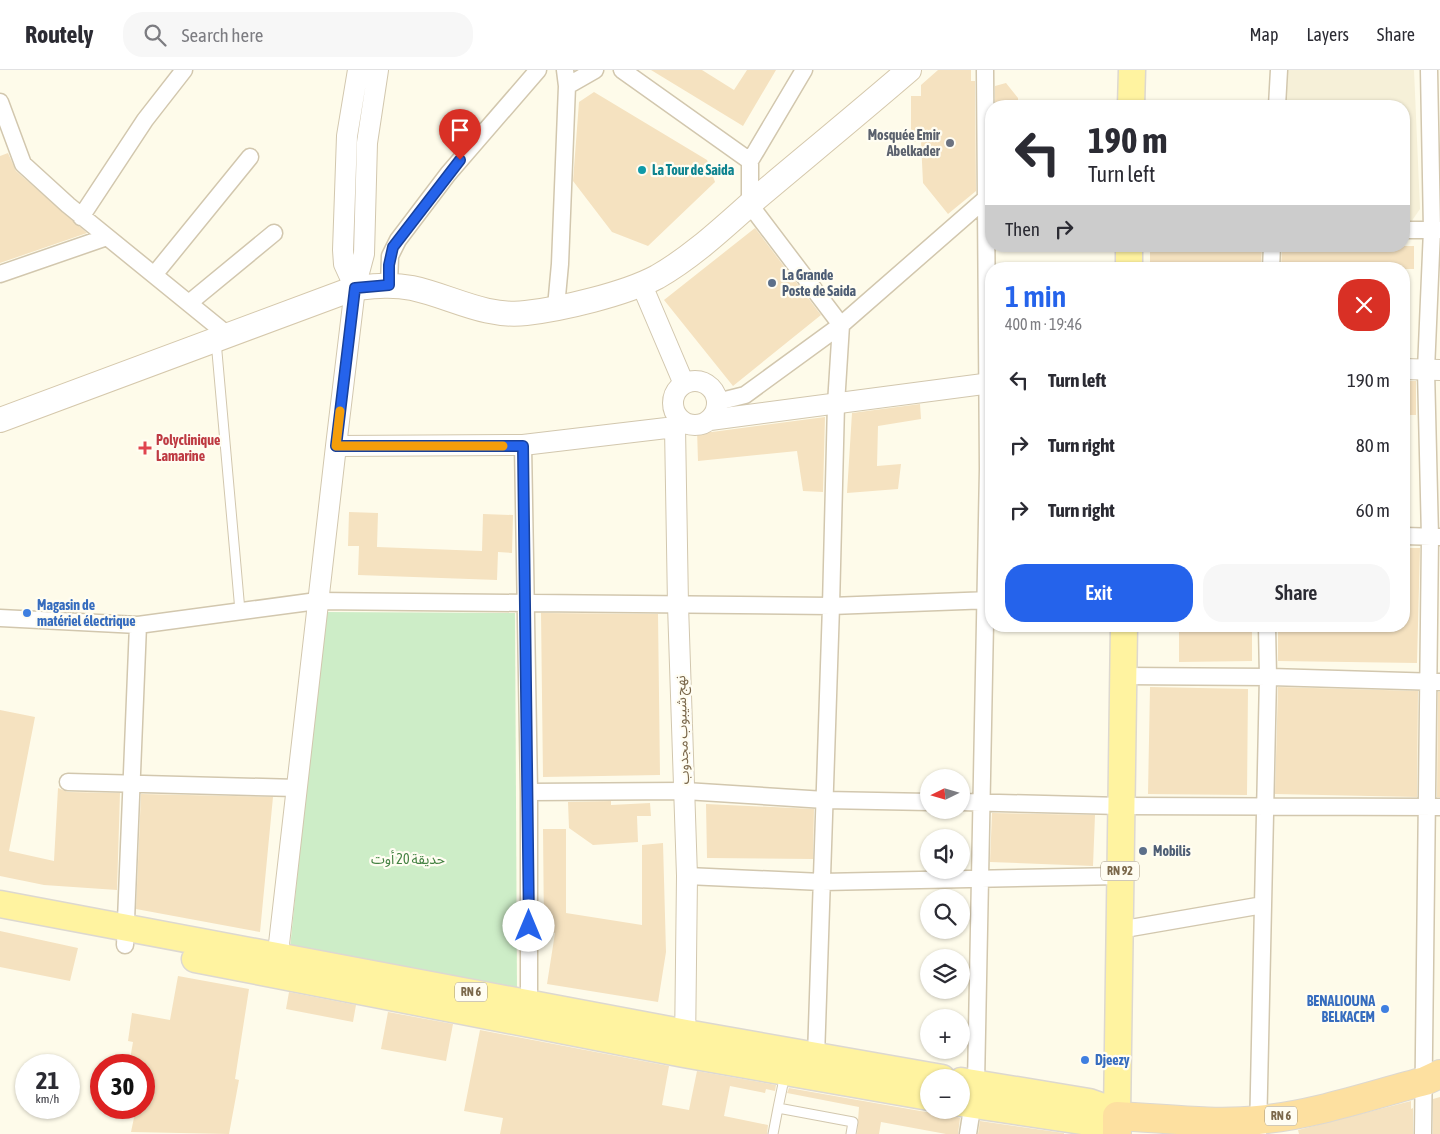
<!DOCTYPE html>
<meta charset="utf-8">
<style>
:root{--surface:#fff;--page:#f7f7f7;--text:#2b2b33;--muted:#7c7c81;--line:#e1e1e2;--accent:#2563eb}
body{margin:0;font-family:"Asap Condensed","Noto Sans Arabic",sans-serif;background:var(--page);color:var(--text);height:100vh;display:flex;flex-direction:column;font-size:19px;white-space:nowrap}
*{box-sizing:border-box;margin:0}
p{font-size:16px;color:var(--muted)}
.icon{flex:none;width:28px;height:28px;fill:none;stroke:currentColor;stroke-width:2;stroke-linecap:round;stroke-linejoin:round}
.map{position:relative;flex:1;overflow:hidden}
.panel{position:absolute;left:985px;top:192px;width:425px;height:370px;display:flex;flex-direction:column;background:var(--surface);border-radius:20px;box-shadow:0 1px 4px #0004}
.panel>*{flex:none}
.banner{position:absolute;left:985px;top:30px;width:425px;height:152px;border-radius:20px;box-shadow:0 1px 4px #0004;background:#fff;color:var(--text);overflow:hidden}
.needle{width:32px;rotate:265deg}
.controls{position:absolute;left:920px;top:699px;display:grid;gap:10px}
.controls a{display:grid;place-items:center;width:50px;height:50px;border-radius:50%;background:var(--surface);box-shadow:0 1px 4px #0004;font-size:25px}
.speed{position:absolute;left:15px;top:984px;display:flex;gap:10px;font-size:25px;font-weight:700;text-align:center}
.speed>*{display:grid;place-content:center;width:65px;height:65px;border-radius:50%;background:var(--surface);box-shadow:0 1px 4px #0004;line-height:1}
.speed small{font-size:12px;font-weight:400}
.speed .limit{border:8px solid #d22;background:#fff;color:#111}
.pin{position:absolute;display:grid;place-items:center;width:42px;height:42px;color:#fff;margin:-51px -21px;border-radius:50% 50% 50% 0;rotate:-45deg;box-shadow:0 0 5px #0007}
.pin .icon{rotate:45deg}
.me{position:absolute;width:55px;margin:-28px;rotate:0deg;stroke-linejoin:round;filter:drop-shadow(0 0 4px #0008)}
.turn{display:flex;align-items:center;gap:18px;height:105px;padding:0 20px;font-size:22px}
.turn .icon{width:65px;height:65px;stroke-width:2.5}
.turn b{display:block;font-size:35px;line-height:42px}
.then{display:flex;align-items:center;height:48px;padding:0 20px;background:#0003;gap:10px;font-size:19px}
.round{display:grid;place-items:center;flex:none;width:52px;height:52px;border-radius:20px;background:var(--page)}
.headline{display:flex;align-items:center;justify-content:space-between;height:85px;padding:0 20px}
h1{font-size:30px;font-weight:600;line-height:38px;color:var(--accent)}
.cta{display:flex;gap:10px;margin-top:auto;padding:10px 20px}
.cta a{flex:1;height:58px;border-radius:20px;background:var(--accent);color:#fff;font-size:20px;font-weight:600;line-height:58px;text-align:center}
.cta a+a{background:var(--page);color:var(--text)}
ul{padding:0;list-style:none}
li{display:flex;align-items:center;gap:15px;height:65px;padding:0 20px}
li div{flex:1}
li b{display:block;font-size:19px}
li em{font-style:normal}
header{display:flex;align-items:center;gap:30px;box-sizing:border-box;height:70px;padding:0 25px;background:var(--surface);border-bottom:1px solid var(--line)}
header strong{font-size:24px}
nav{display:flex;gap:28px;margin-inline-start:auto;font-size:18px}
.search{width:350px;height:45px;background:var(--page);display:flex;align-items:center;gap:12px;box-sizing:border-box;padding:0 18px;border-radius:20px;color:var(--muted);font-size:19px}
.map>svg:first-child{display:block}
.residential{fill:#f6f0d8}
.green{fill:#cdedc7}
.building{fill:#f5e2c0}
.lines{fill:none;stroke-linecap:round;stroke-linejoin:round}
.service-casing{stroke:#d2c7ae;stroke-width:11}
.minor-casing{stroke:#d2c7ae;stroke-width:19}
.tertiary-casing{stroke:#d2c7ae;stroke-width:22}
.secondary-casing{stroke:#d5c8ac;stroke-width:26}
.primary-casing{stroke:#ddd8d0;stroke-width:29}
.trunk-casing{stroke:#ddd8d0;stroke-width:30}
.service{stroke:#fff;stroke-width:9}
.minor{stroke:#fff;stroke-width:16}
.tertiary{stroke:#fff;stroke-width:20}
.secondary{stroke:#fff;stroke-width:24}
.primary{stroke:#fff3a0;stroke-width:26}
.trunk{stroke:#fde0a0;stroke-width:28}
.route-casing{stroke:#184099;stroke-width:12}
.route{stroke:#2563eb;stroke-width:9}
.slow{stroke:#f59e0b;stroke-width:9}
.worship-dot{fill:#6b7280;stroke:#fffdf2;stroke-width:2}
.culture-dot{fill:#0f9aa8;stroke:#fffdf2;stroke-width:2}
.service-dot{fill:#5c6f8a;stroke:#fffdf2;stroke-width:2}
.health-dot{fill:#e0444e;stroke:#fffdf2;stroke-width:2}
.shop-dot{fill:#3f7fe0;stroke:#fffdf2;stroke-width:2}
.labels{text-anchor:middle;stroke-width:4.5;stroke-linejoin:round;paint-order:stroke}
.shield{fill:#fffdf2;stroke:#a3957d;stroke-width:1}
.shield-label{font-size:12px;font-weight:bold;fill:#7b684b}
.worship-label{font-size:14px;font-weight:bold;fill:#5b616d;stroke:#fffdf2;text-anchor:end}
.culture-label{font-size:14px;font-weight:bold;fill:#0d838f;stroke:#fffdf2;text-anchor:start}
.service-label{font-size:14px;font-weight:bold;fill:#4e5e75;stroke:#fffdf2;text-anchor:start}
.health-label{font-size:14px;font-weight:bold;fill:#be3a42;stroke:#fffdf2;text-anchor:start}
.shop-label{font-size:14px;font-weight:bold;fill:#366cbe;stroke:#fffdf2;text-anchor:start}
.street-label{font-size:14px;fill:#7b684b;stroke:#fffdf2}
.park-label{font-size:14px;fill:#448242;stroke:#fffdf2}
</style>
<header>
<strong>Routely</strong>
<div class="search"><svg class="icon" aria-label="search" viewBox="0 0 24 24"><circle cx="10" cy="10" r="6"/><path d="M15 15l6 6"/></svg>Search here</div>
<nav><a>Map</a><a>Layers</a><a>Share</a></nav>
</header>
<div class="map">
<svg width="1440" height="1064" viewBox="0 0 1440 1064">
<rect width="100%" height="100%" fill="#fefbea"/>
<path class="residential" d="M1288 0H1414L1420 139 1411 152 1404 151V36H1286Z"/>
<path class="green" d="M324 542 515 543 517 921 290 878Z"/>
<path class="building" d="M651 0H702L734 20 747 0H776L743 56Z
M938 0H971V11H975L976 121 948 144 923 113 921 71 911 72V26H921V15Z
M1006 13 1018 28V36H995V16Z
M594 22 707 90 715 112 648 176 612 162 573 111 579 32Z
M8 83 16 101 87 163 0 193V86Z
M755 158 821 245 733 316 664 230Z
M1150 176H1262L1261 199H1150Z
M1282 176H1414V199H1281Z
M1404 311H1416V345H1404Z
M920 334 921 349 878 356 877 396 901 394 898 419 847 423 852 343Z
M825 347 823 422 803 421 797 381 698 391 697 359 712 362Z
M349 442 378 443 377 477 482 481 483 444 513 445 512 483 498 482 497 510 358 505 359 476H348Z
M1404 478H1420L1417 593 1278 591V556H1404Z
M541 543 658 544 660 705 543 707Z
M1179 556H1252V591L1179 592Z
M1150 617 1248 619 1247 725 1148 724Z
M1278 617 1418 621 1417 727 1275 724Z
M1438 622H1440V727H1437Z
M0 640 35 647 9 781 54 791 58 718 68 722 120 723 117 820 44 815 0 806Z
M141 724 273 727 260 862 136 839Z
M611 731V735L650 733 651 746H637L638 772 593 775 569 758 568 732Z
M706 734 814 739 813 789 707 788Z
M992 743 1095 745 1093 796 990 792Z
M543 759H566V843L642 855V775L663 773 666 882 658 932 547 914 555 863 544 861Z
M0 861 78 878 70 911 0 897Z
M178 906 249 919 235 1009 239 1010 229 1064 131 1062 136 1038H144V995H129L133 972 128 971 132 943 170 950Z
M289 922 356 935 353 952 286 939Z
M388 942 453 954 446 991 381 979Z
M480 960 669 996 662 1035 689 1040 697 1001 776 1015 775 1021 766 1019 765 1023 730 1016 724 1046 768 1055 767 1064H500L503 1048 464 1041Z
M789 1018 926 1042 948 1040 952 1045 960 1048 958 1064H946L881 1052 879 1064H857L859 1037 787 1023Z
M1440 1027V1064H1433V1029Z
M1411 1031V1039L1413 1038V1064H1299L1298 1060Z
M980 1051 1064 1063V1064H978Z"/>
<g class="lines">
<defs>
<path id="service" d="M216 271 240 541
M778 1038 785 1004
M773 1064 778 1038 853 1052 851 1064"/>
<path id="minor" d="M622 0 750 91
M804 0 750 91V135L841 255 836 334 831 536 816 987 814 994
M567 16 595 0
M0 32 23 94 68 135 229 266
M1277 36 1279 0
M81 147 145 50 184 0
M1404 160H1440
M1271 199 1272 176
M0 204 107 167
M154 205 250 87
M389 215 390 186 398 170 448 104 538 0
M189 233 274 163
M556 237 560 194 567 16 565 0
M717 332 745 325 841 255 991 124
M523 375 529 722V941
M1404 466 1440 467
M0 548 138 555 317 531 831 536 991 530
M1123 606 1268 607 1440 612
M68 712 297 718
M529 722 685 721 825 730 929 732
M961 732 1121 736 1440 737
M687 806 822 812 1120 806
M1119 860 1263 835
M125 875 138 555
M968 1064 976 1013 988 399 985 0
M1258 1064 1268 607 1267 556
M1423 1064 1430 467 1426 300 1432 160 1429 0"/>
<path id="tertiary" d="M641 213 684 314
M355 218 344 194 343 180 347 66 358 0
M1404 299 1440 300
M673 333a22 22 0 1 1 44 0a22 22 0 1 1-44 0Z
M710 350 991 313
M336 376 523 375 675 357 678 535 687 806 685 977
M276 900 336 376 355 218 364 184 367 73 378 0"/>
<path id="secondary" d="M0 350 355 218C375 216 392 214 412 218 450 226 485 248 526 243 562 239 625 224 657 207 694 186 726 155 758 127 808 85 859 43 909 0"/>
<path id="primary" d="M1131 36 1132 0
M1129 199V176
M0 834 686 963 942 1008
M195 889 684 984 929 1027
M961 1011 1089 1032 1103 1037 1117 1046
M961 1033 1096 1053 1117 1046
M1117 1046 1124 556"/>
<path id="trunk" d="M1117 1064V1046C1163 1048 1212 1055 1258 1050 1314 1045 1371 1025 1425 1011L1440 1004"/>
</defs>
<use href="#service" class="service-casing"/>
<use href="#minor" class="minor-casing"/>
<use href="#tertiary" class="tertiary-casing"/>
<use href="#secondary" class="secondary-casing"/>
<use href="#primary" class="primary-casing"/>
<use href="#trunk" class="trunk-casing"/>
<use href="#service" class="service"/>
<use href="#minor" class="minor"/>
<use href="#tertiary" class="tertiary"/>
<use href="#secondary" class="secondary"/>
<use href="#primary" class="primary"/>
<use href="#trunk" class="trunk"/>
</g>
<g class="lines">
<defs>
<path id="route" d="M460 90 393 177 389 195V215L355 218 336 376H523L529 856"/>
</defs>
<use href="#route" class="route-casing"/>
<use href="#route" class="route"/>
<path class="slow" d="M340 341 336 376H503"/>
</g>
<circle class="worship-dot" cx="950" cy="73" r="5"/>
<circle class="culture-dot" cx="642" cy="100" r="5"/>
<g class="service-dot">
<circle cx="772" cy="213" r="5"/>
<circle cx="1143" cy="781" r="5"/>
</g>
<path class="health-dot" d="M142.5 370.5h5v5h5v5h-5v5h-5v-5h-5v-5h5z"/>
<g class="shop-dot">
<circle cx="27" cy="543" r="5"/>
<circle cx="1385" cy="939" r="5"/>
<circle cx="1085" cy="990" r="5"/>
</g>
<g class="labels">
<g class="shield">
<rect x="1101" y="791.5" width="38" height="19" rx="4"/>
<rect x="455" y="912.5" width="32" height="19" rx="4"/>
<rect x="1265" y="1036.5" width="32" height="19" rx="4"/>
</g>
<g class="shield-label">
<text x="1120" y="805">RN 92</text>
<text x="471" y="926">RN 6</text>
<text x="1281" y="1050">RN 6</text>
</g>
<g class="worship-label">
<text x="940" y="70">Mosquée Emir<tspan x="940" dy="16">Abelkader</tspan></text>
</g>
<g class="culture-label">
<text x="652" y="105">La Tour de Saida</text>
</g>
<g class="service-label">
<text x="782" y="210">La Grande<tspan x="782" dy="16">Poste de Saida</tspan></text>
<text x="1153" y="786">Mobilis</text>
</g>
<g class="health-label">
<text x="156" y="375">Polyclinique<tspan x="156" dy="16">Lamarine</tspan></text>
</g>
<g class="shop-label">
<text x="37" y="540">Magasin de<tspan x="37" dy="16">matériel électrique</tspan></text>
<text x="1375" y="936" text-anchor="end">BENALIOUNA<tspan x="1375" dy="16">BELKACEM</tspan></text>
<text x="1095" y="995">Djeezy</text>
</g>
<g class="street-label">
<text transform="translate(682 660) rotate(-92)" y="5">نهج شيبوب مجدوب</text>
</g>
<g class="park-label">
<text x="408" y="794">حديقة 20 أوت</text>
</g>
</g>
</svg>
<div class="controls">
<a><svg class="needle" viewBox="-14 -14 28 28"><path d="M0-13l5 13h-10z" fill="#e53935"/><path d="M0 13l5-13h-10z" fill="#7c7c81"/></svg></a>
<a><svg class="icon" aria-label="sound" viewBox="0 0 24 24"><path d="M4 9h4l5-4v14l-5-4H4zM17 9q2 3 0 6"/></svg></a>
<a><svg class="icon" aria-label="search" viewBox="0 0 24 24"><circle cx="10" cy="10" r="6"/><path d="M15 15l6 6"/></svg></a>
<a><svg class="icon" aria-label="layers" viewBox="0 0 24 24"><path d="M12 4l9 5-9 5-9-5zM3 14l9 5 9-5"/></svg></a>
<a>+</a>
<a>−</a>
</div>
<div class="speed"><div>21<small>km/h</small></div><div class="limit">30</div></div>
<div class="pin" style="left:460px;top:90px;background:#d93025"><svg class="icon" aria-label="arrive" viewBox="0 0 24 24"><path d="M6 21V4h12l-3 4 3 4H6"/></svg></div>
<svg class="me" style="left:529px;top:856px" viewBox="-20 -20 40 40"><circle r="19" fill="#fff"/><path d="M0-13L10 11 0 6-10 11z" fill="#2563eb"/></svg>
<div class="banner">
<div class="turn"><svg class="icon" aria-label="left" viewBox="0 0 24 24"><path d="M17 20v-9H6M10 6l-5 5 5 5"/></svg><div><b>190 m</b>Turn left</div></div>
<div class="then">Then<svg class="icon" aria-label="right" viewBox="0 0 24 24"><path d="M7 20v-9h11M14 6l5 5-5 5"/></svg></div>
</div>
<section class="panel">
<div class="headline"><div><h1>1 min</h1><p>400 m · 19:46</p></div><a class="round" style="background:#d93025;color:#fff"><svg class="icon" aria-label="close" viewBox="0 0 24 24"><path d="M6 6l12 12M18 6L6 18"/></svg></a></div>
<ul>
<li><svg class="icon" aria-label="left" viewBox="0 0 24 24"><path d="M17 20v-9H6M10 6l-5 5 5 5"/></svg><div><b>Turn left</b></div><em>190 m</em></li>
<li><svg class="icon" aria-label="right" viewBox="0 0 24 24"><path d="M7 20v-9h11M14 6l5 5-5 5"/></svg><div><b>Turn right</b></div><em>80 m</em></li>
<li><svg class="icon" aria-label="right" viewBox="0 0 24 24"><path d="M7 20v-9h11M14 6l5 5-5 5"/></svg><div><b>Turn right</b></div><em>60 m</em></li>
</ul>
<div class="cta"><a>Exit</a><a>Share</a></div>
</section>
</div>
